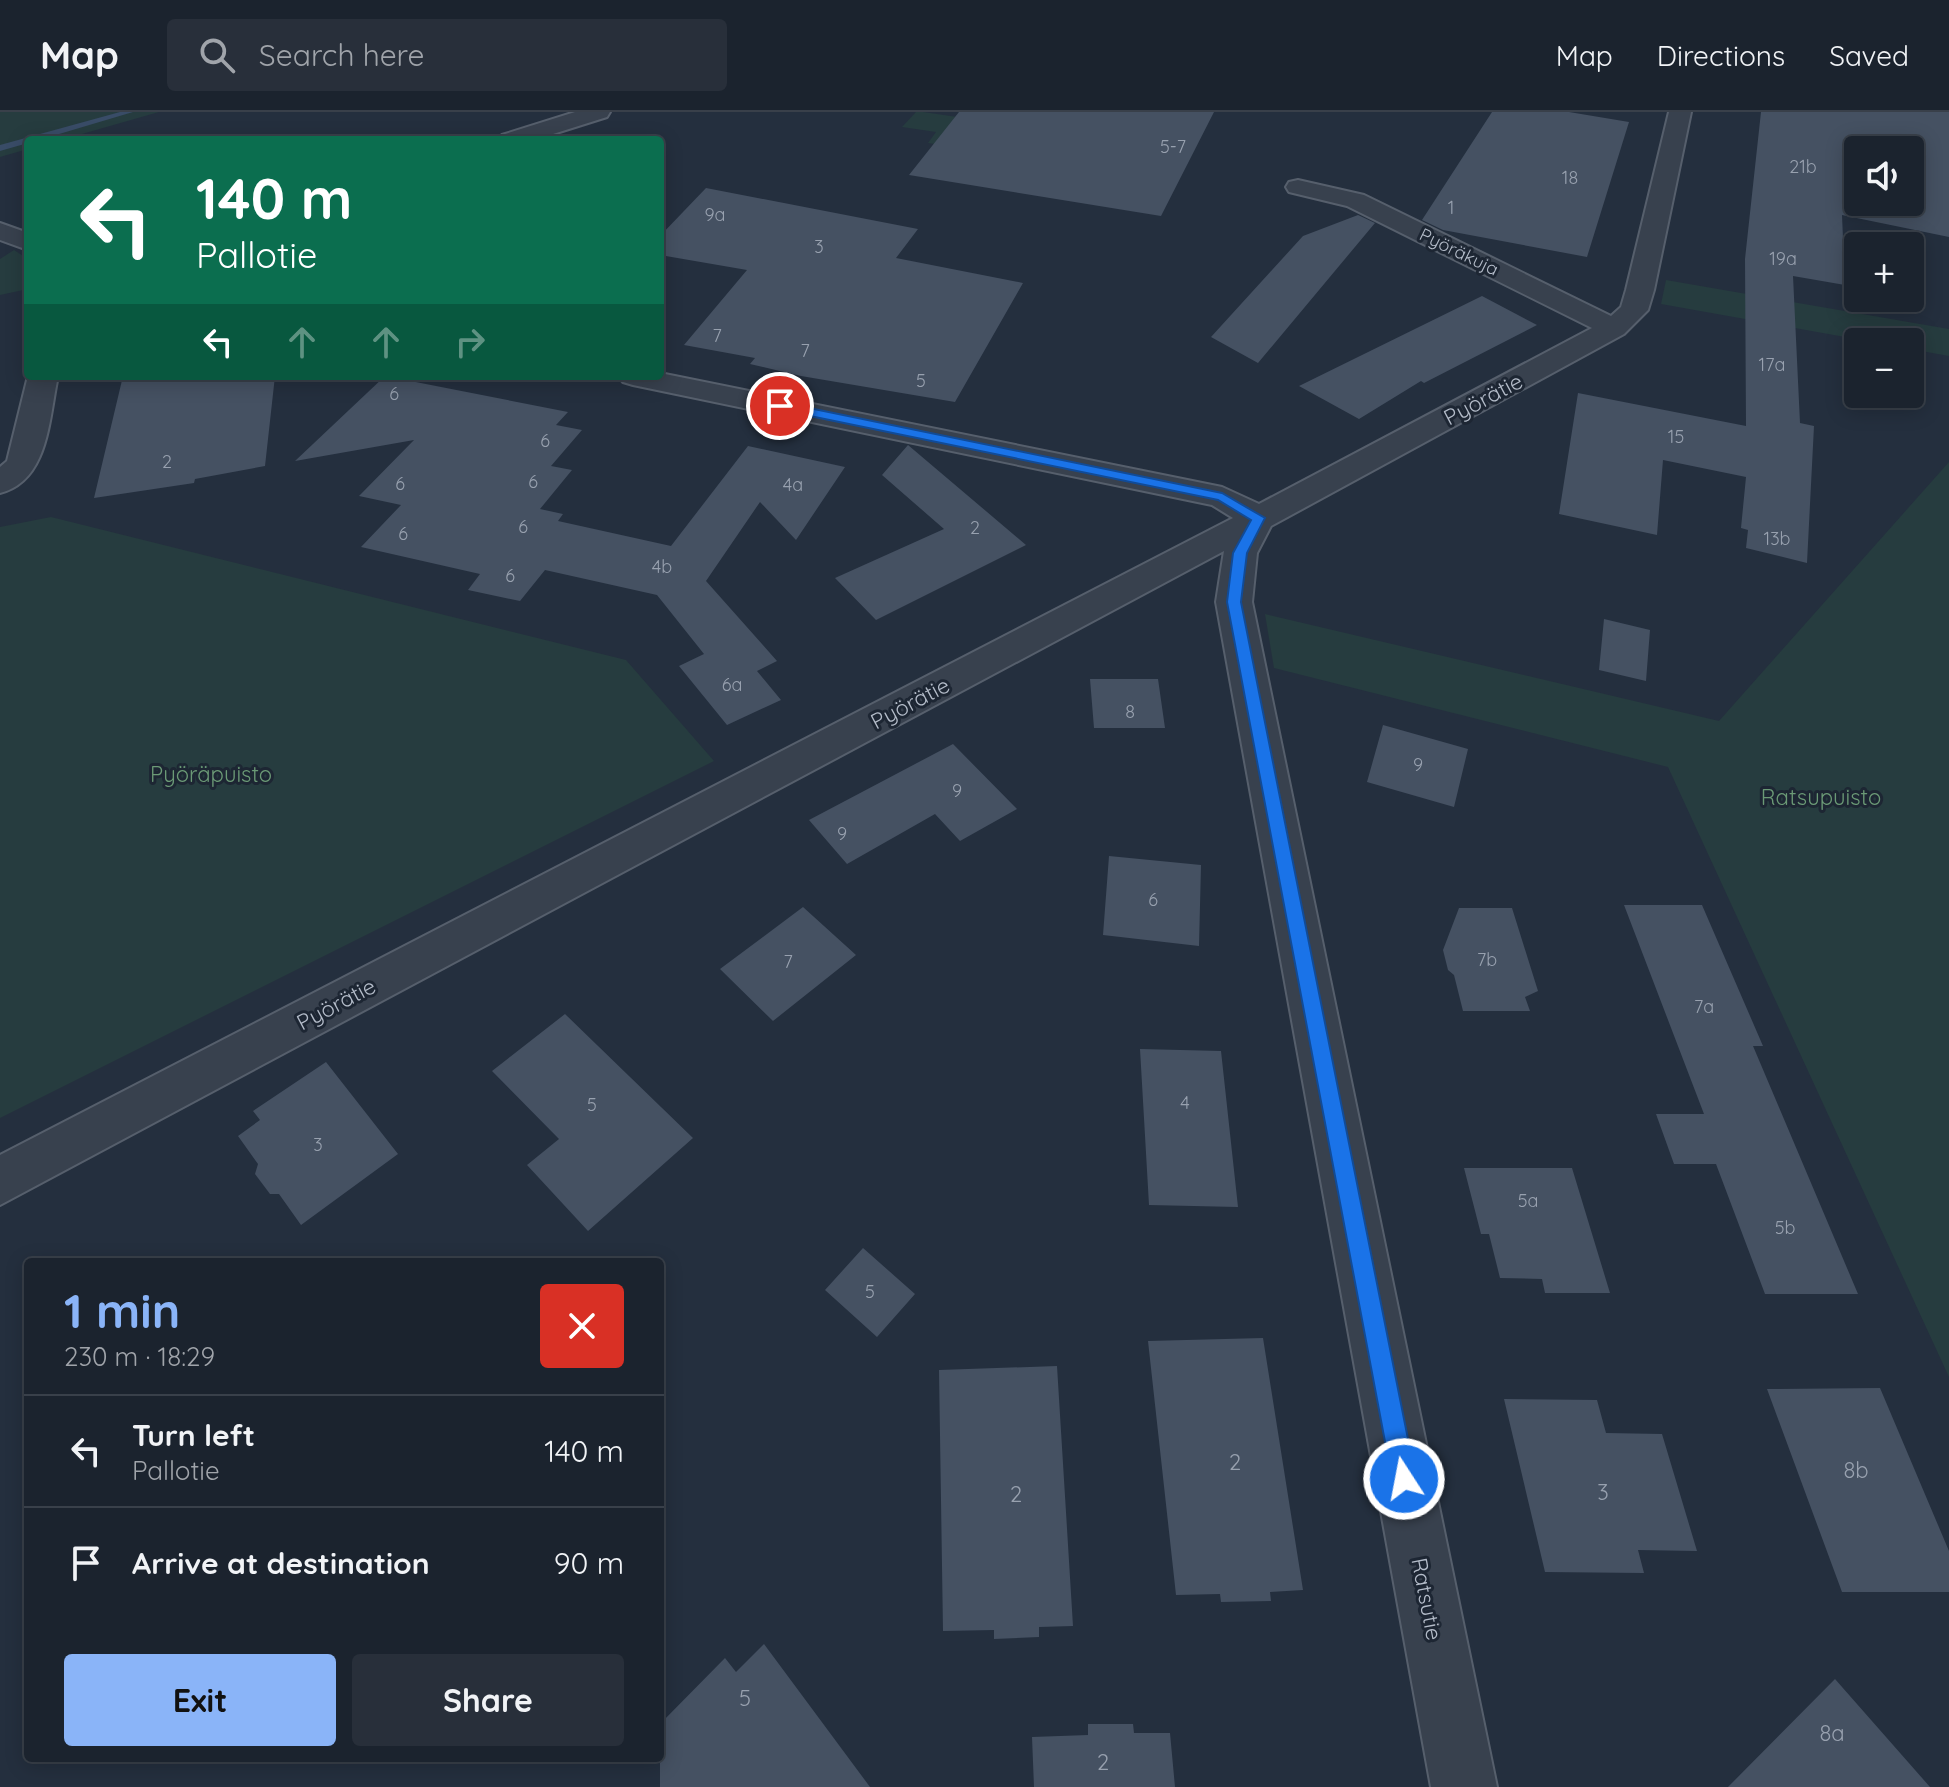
<!DOCTYPE html>
<meta charset="utf-8">
<style>
:root{--surface:#1b232e;--page:#282f3a;--text:#f1f3f6;--muted:#a0a4aa;--line:#39404a;--accent:#8ab4f8}
body{margin:0;font-family:Quicksand,sans-serif;background:var(--page);color:var(--text);height:100vh;display:flex;flex-direction:column;font-size:30px;white-space:nowrap}
*{box-sizing:border-box;margin:0}
p{font-size:26px;color:var(--muted)}
.icon{flex:none;width:44px;height:44px;fill:none;stroke:currentColor;stroke-width:2;stroke-linecap:round;stroke-linejoin:round}
.map{position:relative;flex:1;overflow:hidden}
.side{position:absolute;left:24px;top:1146px;width:640px;height:504px;display:flex;flex-direction:column;background:var(--surface);border-radius:8px;box-shadow:0 4px 20px #0003,0 0 0 2px var(--line)}
.side>*{flex:none}
.banner{position:absolute;left:24px;top:24px;width:640px;height:244px;border-radius:8px;box-shadow:0 4px 20px #0003,0 0 0 2px var(--line);background:#0b6e4f;color:#fff;overflow:hidden}
.fabs{position:absolute;left:1844px;top:24px;display:grid;gap:16px}
.fabs a{display:grid;place-items:center;width:80px;height:80px;border-radius:8px;background:var(--surface);box-shadow:0 4px 20px #0003,0 0 0 2px var(--line);font-size:40px}
.pin{position:absolute;display:grid;place-items:center;width:68px;height:68px;color:#fff;margin:-34px;border:4px solid #fff;border-radius:50%;box-shadow:0 2px 8px #0007}
.me{position:absolute;width:88px;margin:-44px;rotate:349deg;stroke-linejoin:round;filter:drop-shadow(0 0 6px #0008)}
.turn{display:flex;align-items:center;gap:28px;height:168px;padding:0 40px;font-size:36px}
.turn .icon{width:104px;height:104px;stroke-width:2.5}
.turn b{display:block;font-size:56px;line-height:68px}
.lanes{display:flex;align-items:center;height:76px;padding:0 40px;background:#0003;justify-content:center;gap:40px;direction:ltr}
.lanes .off{opacity:.35}
.round{display:grid;place-items:center;flex:none;width:84px;height:84px;border-radius:8px;background:var(--page)}
.summary{display:flex;align-items:center;justify-content:space-between;height:136px;padding:0 40px}
h1{font-size:48px;font-weight:700;line-height:60px;color:var(--accent)}
.button{display:flex;gap:16px;margin-top:auto;padding:16px 40px}
.button a{flex:1;height:92px;border-radius:8px;background:var(--accent);color:#111;font-size:32px;font-weight:700;line-height:92px;text-align:center}
.button a+a{background:var(--page);color:var(--text)}
ul{padding:0;list-style:none}
li{display:flex;align-items:center;gap:24px;height:112px;padding:0 40px;border-top:2px solid var(--line)}
li div{flex:1}
li b{display:block;font-size:30px}
li em{font-style:normal}
header{display:flex;align-items:center;gap:48px;box-sizing:border-box;height:112px;padding:0 40px;background:var(--surface);border-bottom:2px solid var(--line)}
header strong{font-size:38px}
nav{display:flex;gap:44px;margin-inline-start:auto;font-size:28px}
.search{width:560px;height:72px;background:var(--page);display:flex;align-items:center;gap:20px;box-sizing:border-box;padding:0 28px;border-radius:8px;color:var(--muted);font-size:30px}
.map>svg:first-child{display:block}
.green{fill:#263c3f}
.lines{fill:none;stroke-linecap:round;stroke-linejoin:round}
.stream{fill:#394c67;fill-rule:evenodd}
.building{fill:#455162;fill-rule:evenodd}
.minor-casing{stroke:#565f6c;stroke-width:4}
.minor{fill:#38414e;fill-rule:evenodd}
.route{fill:#1a73e8;stroke:#114b97;stroke-width:2}
.labels{text-anchor:middle;stroke-width:6;stroke-linejoin:round;paint-order:stroke}
.number-label{font-size:18px;fill:#98a1af}
.far-street-label{font-size:18px;fill:#b4bcc9;stroke:#1d2633}
.street-label{font-size:22px;fill:#b4bcc9;stroke:#1d2633}
.park-label{font-size:22px;fill:#6b9a76;stroke:#1d2633}
.near-number-label{font-size:22px;fill:#98a1af}
</style>
<header>
<strong>Map</strong>
<div class="search"><svg class="icon" aria-label="search" viewBox="0 0 24 24"><circle cx="10" cy="10" r="6"/><path d="M15 15l6 6"/></svg>Search here</div>
<nav><a>Map</a><a>Directions</a><a>Saved</a></nav>
</header>
<div class="map">
<svg width="1949" height="1675" viewBox="0 0 1949 1675">
<rect width="100%" height="100%" fill="#242f3e"/>
<path class="green" d="M0 0H159L61 28H28V37L0 45Z
M916 0H923L1019 14 998 41 928 31 936 20 902 15Z
M14 138 28 147V177L0 183V147Z
M1666 168 1949 217V244L1910 237V230H1873L1661 192Z
M1949 350V1265L1668 655 1274 556 1265 502 1719 609Z
M51 405 626 548 714 649 0 1006V415Z"/>
<g class="lines">
<path class="stream" d="M120 0H133L39 28H28V31L0 39V33Z"/>
</g>
<path class="building" d="M959 0H1214L1161 104 909 63Z
M1492 0H1569L1629 10 1587 145 1443 118 1422 108Z
M1761 0H1949V125L1842 103 1845 173 1793 164 1800 311 1814 314 1807 451 1746 436 1748 418 1741 416 1746 365 1663 348 1657 423 1559 402 1578 281 1746 314 1745 147ZM1858 38H1910V90H1858Z
M706 76 918 117 896 146 1023 171 955 290 801 264 750 252 755 246 684 233 747 158 660 143V124Z
M1358 103 1375 111 1258 251 1211 225 1303 124Z
M1482 184 1537 213 1424 271 1421 269 1359 307 1299 274Z
M123 264H275L265 354 195 367 194 371 94 386Z
M385 264 568 300 556 313 582 318 551 354 572 358 540 397 563 402 558 409 671 434 748 334 845 355 796 428 760 390 706 469 777 549 757 559 781 588 727 613 679 554 704 542 657 483 545 458 520 489 468 478 480 462 361 435 401 393 359 384 414 328 295 349Z
M908 333 1026 433 876 508 835 466 944 417 882 363Z
M1604 507 1650 518 1646 569 1599 558Z
M1090 567H1158L1165 616H1094Z
M1383 613 1468 637 1454 695 1367 670Z
M953 632 1017 697 960 729 935 702 847 752 809 708Z
M1109 744 1201 753 1199 834 1103 823Z
M1624 793H1702L1763 934H1753L1858 1182H1765L1716 1052H1674L1656 1002H1704Z
M803 795 856 843 773 909 720 857Z
M1459 796H1512L1538 879 1525 885 1530 899H1463L1454 863 1448 858 1443 838Z
M565 902 693 1026 588 1119 527 1053 559 1027 492 959Z
M1140 937 1221 939 1238 1095 1149 1093Z
M326 950 398 1042 301 1113 279 1082H270L255 1062 258 1052 238 1024 260 1008 253 999Z
M1464 1056H1572L1610 1181H1545L1542 1167 1500 1166 1489 1122H1481Z
M863 1136 915 1182 877 1225 825 1178Z
M1263 1226 1303 1478 1270 1480 1271 1489 1221 1490 1220 1482 1176 1483 1148 1229Z
M1057 1254 1073 1514 1039 1515V1525L994 1527V1518L943 1519 939 1258Z
M1880 1276 1949 1439V1480H1842L1767 1277Z
M1504 1287 1597 1288 1606 1321 1662 1322 1697 1439 1638 1438 1644 1461 1545 1460Z
M764 1532 870 1675H660V1612L725 1546 736 1560Z
M1835 1567 1930 1675H1728Z
M1088 1612H1133L1134 1621H1170L1175 1675H1034L1032 1625 1088 1623Z"/>
<g class="lines">
<defs>
<path id="minor" d="M575 0H610L607 5 534 28H498L502 23Z
M1669 0H1691L1654 178 1648 198 1624 222 1271 414 1257 441 1252 490 1497 1675H1431L1216 490 1224 439 0 1093V1043L1233 406 1212 393 633 273 623 270 618 264H660V261L1222 375 1259 392 1592 216 1347 94 1289 80 1286 75 1289 70 1298 68 1364 83 1611 204 1621 195 1626 178Z
M0 111 28 121V138L0 128Z
M28 264H58C49 305 49 369 0 381V355L7 349Z"/>
</defs>
<use href="#minor" class="minor-casing"/>
<use href="#minor" class="minor"/>
</g>
<path class="route" d="M780 290 1222 381 1265 406 1247 441 1241 490 1416 1367 1412 1376 1404 1379 1395 1376 1392 1367 1227 490 1233 441 1251 408 1218 388 776 297 774 294Z"/>
<g class="labels">
<g class="number-label">
<text x="1173" y="41">5-7</text>
<text x="1803" y="61">21b</text>
<text x="1570" y="72">18</text>
<text x="1451" y="102">1</text>
<text x="715" y="109">9a</text>
<text x="819" y="141">3</text>
<text x="1783" y="153">19a</text>
<text x="717" y="230">7</text>
<text x="805" y="245">7</text>
<text x="1772" y="259">17a</text>
<text x="921" y="275">5</text>
<text x="394" y="288">6</text>
<text x="1676" y="331">15</text>
<text x="545" y="335">6</text>
<text x="167" y="356">2</text>
<text x="533" y="376">6</text>
<text x="400" y="378">6</text>
<text x="793" y="379">4a</text>
<text x="523" y="421">6</text>
<text x="975" y="422">2</text>
<text x="403" y="428">6</text>
<text x="1777" y="433">13b</text>
<text x="662" y="461">4b</text>
<text x="510" y="470">6</text>
<text x="732" y="579">6a</text>
<text x="1130" y="606">8</text>
<text x="1418" y="659">9</text>
<text x="957" y="685">9</text>
<text x="842" y="728">9</text>
<text x="1153" y="794">6</text>
<text x="1487" y="854">7b</text>
<text x="788" y="856">7</text>
<text x="1704" y="901">7a</text>
<text x="1185" y="997">4</text>
<text x="592" y="999">5</text>
<text x="318" y="1039">3</text>
<text x="1528" y="1095">5a</text>
<text x="1785" y="1122">5b</text>
<text x="870" y="1186">5</text>
</g>
<g class="far-street-label">
<text transform="translate(1459 140) rotate(26)" y="6">Pyöräkuja</text>
</g>
<g class="street-label">
<text transform="translate(1483 287) rotate(-28)" y="8">Pyörätie</text>
<text transform="translate(910 591) rotate(-28)" y="8">Pyörätie</text>
<text transform="translate(336 892) rotate(-28)" y="8">Pyörätie</text>
<text transform="translate(1427 1487) rotate(79)" y="8">Ratsutie</text>
</g>
<g class="park-label">
<text x="211" y="670">Pyöräpuisto</text>
<text x="1821" y="693">Ratsupuisto</text>
</g>
<g class="near-number-label">
<text x="1235" y="1358">2</text>
<text x="1856" y="1366">8b</text>
<text x="1603" y="1388">3</text>
<text x="1016" y="1390">2</text>
<text x="745" y="1594">5</text>
<text x="1832" y="1629">8a</text>
<text x="1103" y="1658">2</text>
</g>
</g>
</svg>
<div class="fabs">
<a><svg class="icon" aria-label="sound" viewBox="0 0 24 24"><path d="M4 9h4l5-4v14l-5-4H4zM17 9q2 3 0 6"/></svg></a>
<a>+</a>
<a>−</a>
</div>
<div class="pin" style="left:780px;top:294px;background:#d93025"><svg class="icon" aria-label="arrive" viewBox="0 0 24 24"><path d="M6 21V4h12l-3 4 3 4H6"/></svg></div>
<svg class="me" style="left:1404px;top:1367px" viewBox="-20 -20 40 40"><circle r="17" fill="#1a73e8" stroke="#fff" stroke-width="3"/><path d="M0-11L8 9 0 5-8 9z" fill="#fff"/></svg>
<div class="banner">
<div class="turn"><svg class="icon" aria-label="left" viewBox="0 0 24 24"><path d="M17 20v-9H6M10 6l-5 5 5 5"/></svg><div><b>140 m</b>Pallotie</div></div>
<div class="lanes"><svg class="icon" aria-label="left" viewBox="0 0 24 24"><path d="M17 20v-9H6M10 6l-5 5 5 5"/></svg><svg class="icon off" aria-label="ahead" viewBox="0 0 24 24"><path d="M12 20V5M6 11l6-6 6 6"/></svg><svg class="icon off" aria-label="ahead" viewBox="0 0 24 24"><path d="M12 20V5M6 11l6-6 6 6"/></svg><svg class="icon off" aria-label="right" viewBox="0 0 24 24"><path d="M7 20v-9h11M14 6l5 5-5 5"/></svg></div>
</div>
<section class="side">
<div class="summary"><div><h1>1 min</h1><p>230 m · 18:29</p></div><a class="round" style="background:#d93025;color:#fff"><svg class="icon" aria-label="close" viewBox="0 0 24 24"><path d="M6 6l12 12M18 6L6 18"/></svg></a></div>
<ul>
<li><svg class="icon" aria-label="left" viewBox="0 0 24 24"><path d="M17 20v-9H6M10 6l-5 5 5 5"/></svg><div><b>Turn left</b><p>Pallotie</p></div><em>140 m</em></li>
<li><svg class="icon" aria-label="arrive" viewBox="0 0 24 24"><path d="M6 21V4h12l-3 4 3 4H6"/></svg><div><b>Arrive at destination</b></div><em>90 m</em></li>
</ul>
<div class="button"><a>Exit</a><a>Share</a></div>
</section>
</div>
